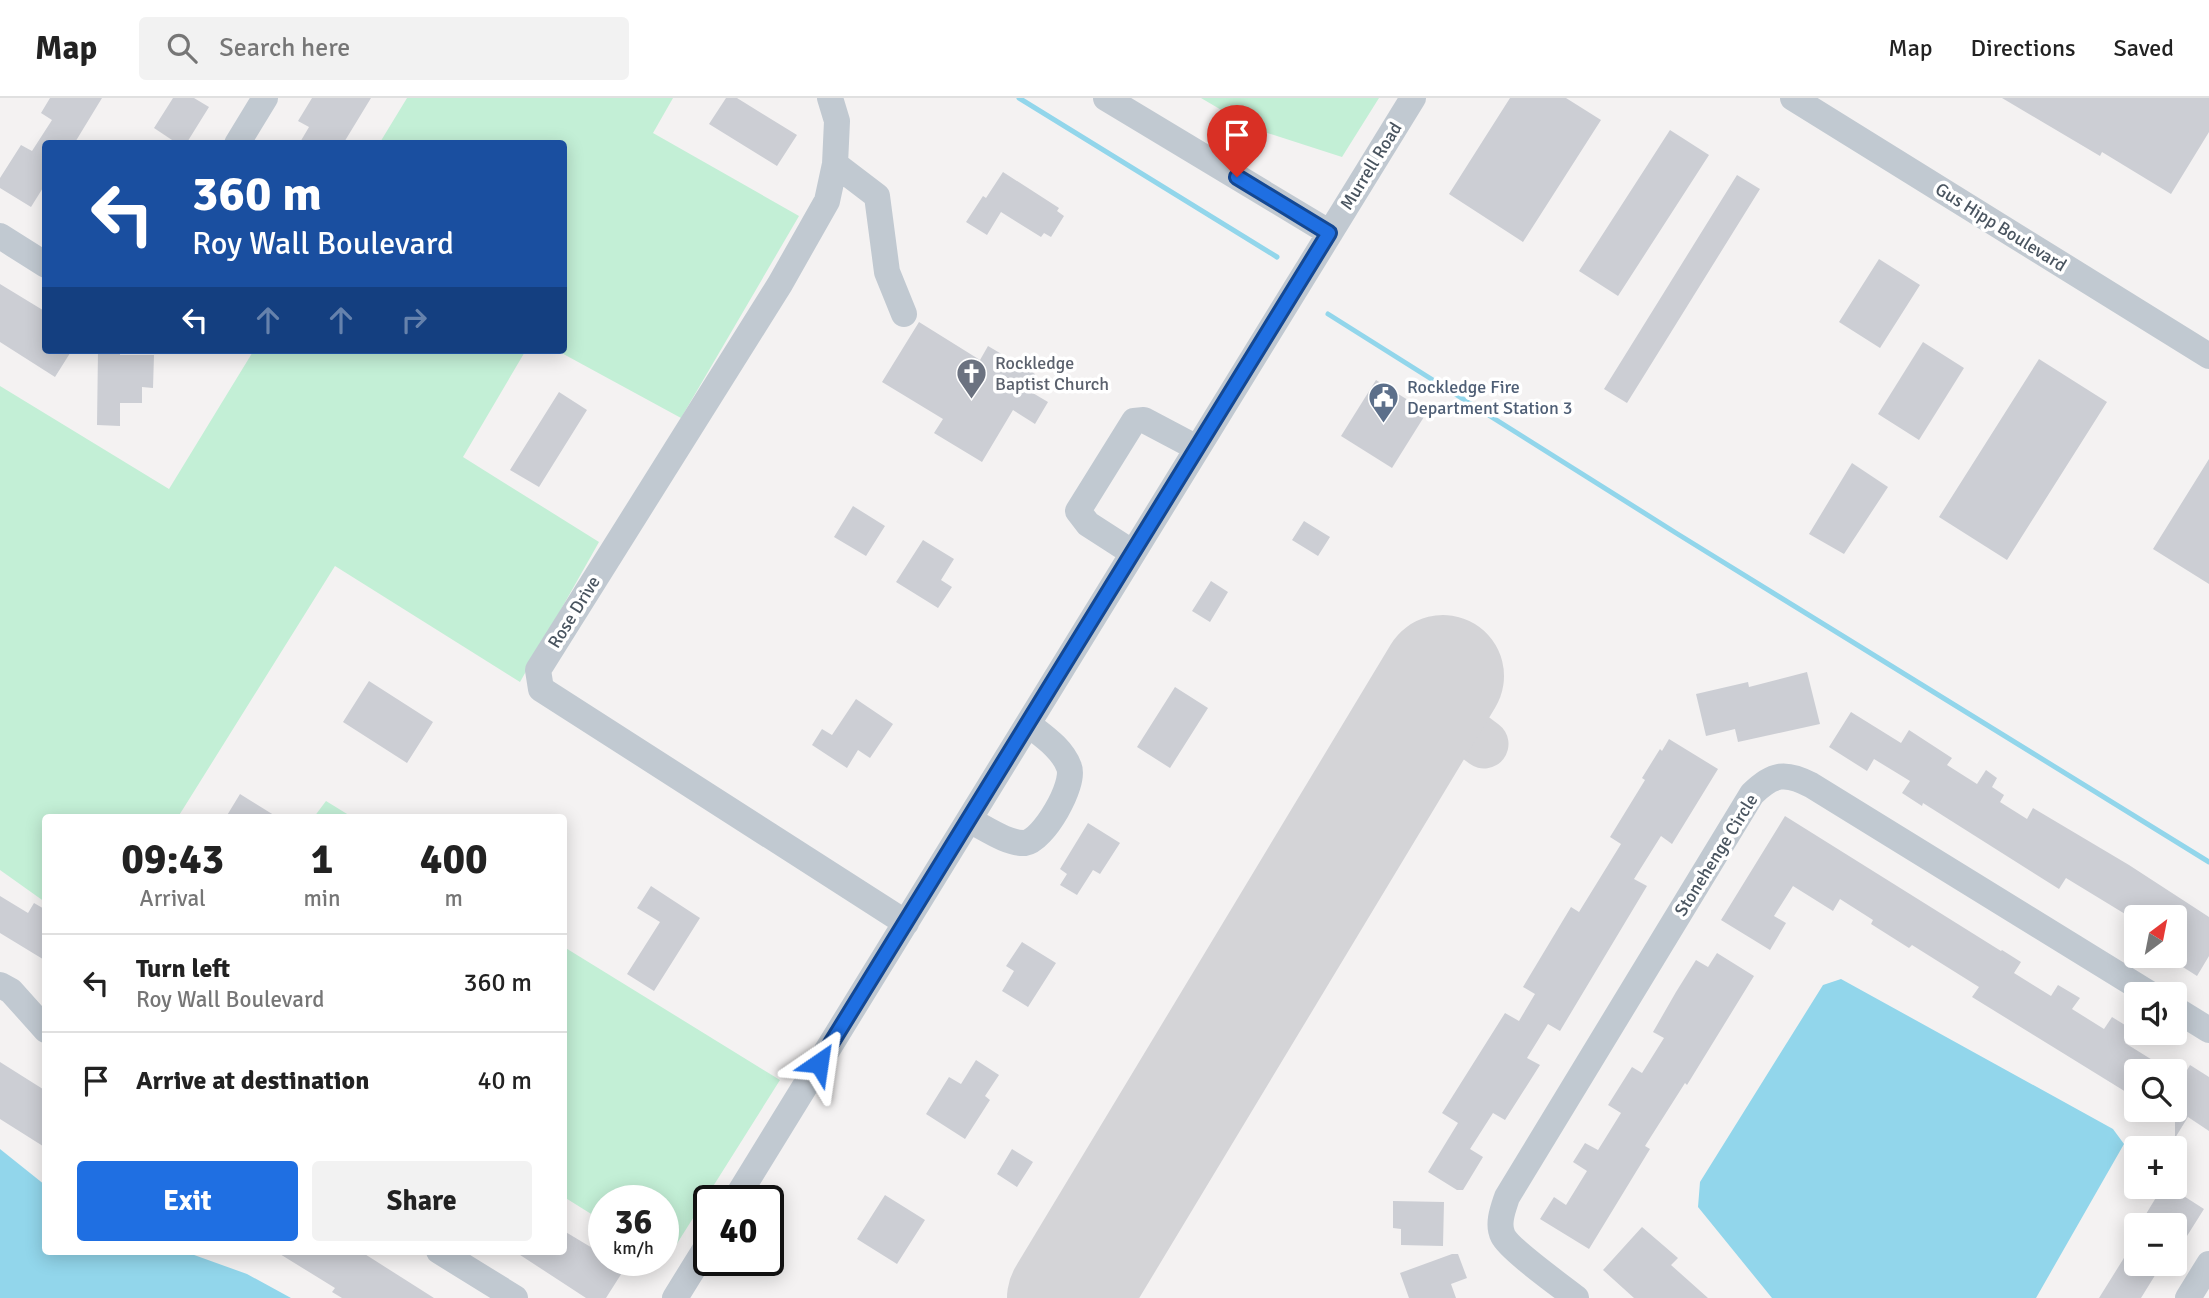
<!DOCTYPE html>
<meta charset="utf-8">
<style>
:root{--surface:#fff;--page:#f2f2f2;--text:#222;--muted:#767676;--line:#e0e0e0;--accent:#1f6fe2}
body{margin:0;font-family:Signika,sans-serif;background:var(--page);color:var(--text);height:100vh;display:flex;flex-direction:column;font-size:26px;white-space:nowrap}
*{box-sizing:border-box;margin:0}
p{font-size:23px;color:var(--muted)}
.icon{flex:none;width:38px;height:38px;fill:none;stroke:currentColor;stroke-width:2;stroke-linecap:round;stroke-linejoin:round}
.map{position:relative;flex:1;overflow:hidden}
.panel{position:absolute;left:42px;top:716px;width:525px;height:441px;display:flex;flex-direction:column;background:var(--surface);border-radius:7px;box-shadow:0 4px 18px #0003}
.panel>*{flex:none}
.guide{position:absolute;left:42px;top:42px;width:525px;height:214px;border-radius:7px;box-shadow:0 4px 18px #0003;background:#1a4fa0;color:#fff;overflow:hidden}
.needle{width:46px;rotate:32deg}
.tools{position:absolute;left:2124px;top:807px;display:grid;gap:14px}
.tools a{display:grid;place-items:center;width:63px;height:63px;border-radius:7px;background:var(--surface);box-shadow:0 4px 18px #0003;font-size:35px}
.speed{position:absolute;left:588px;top:1087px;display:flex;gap:14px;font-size:35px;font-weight:700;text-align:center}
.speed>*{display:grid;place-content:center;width:91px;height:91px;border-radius:50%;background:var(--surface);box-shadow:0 4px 18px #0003;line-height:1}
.speed small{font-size:18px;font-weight:400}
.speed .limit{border:4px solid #111;border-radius:10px;background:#fff;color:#111}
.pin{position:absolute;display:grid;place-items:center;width:60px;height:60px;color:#fff;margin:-72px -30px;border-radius:50% 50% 50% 0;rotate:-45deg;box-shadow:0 0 7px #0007}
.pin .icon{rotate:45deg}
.me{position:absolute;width:77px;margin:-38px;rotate:32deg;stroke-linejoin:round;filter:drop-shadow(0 0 5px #0008)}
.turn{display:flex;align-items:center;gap:24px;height:147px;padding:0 35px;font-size:32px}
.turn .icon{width:91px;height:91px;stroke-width:2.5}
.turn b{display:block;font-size:49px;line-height:60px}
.lanes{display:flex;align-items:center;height:66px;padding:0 35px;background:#0003;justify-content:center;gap:35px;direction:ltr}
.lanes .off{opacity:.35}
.eta{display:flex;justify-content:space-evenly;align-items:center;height:119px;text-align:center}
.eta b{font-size:42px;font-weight:700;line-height:49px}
.primary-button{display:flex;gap:14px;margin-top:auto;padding:14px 35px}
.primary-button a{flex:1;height:80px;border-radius:7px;background:var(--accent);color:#fff;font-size:28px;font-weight:700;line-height:80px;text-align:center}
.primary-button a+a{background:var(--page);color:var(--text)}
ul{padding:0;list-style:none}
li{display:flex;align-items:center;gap:21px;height:98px;padding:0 35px;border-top:2px solid var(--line)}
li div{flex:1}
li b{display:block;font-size:26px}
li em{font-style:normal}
header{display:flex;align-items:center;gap:42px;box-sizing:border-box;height:98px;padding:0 35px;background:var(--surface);border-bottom:2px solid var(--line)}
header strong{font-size:33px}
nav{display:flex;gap:38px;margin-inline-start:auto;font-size:24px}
.search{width:490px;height:63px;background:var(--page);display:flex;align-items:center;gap:18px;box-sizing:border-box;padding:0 24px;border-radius:7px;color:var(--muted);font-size:26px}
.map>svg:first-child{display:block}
.green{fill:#c3efd6}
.water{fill:#92d6eb}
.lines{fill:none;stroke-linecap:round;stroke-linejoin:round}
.stream{stroke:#92d6eb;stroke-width:5}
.taxiway{stroke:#d4d4d7;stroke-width:49}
.runway{stroke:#d4d4d7;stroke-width:122}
.building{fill:#ccced4}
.minor{stroke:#c1c9d1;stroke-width:26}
.route-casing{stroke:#144893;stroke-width:18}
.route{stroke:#1f6fe2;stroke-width:12}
.labels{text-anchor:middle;stroke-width:7;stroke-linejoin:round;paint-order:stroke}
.street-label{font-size:18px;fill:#4a5560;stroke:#fff}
.worship-label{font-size:18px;fill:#5b616d;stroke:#fff;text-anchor:start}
.service-label{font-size:18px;fill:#4e5e75;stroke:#fff;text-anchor:start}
</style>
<header>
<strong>Map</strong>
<div class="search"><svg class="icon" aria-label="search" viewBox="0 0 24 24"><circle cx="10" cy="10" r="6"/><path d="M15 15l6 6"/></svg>Search here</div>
<nav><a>Map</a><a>Directions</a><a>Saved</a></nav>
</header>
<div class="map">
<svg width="2209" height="1200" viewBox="0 0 2209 1200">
<rect width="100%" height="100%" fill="#f4f2f2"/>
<path class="green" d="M407 0H673L653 35 799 118 681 320 556 252H564V46H379Z
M1201 0H1379L1342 59 1252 30Z
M254 252H526L463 359 599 444 520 584 335 468 178 719H46L45 804 0 772V288L169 391Z
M326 703 352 719H314Z
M564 849 780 982 666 1163 663 1162V1102H604V1124L564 1099Z"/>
<path class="water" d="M1841 881 2113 1031 2124 1046 2036 1200H1772L1698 1109 1700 1084 1823 887Z
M0 1051 45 1087 46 1153H183L247 1176 291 1200H0Z"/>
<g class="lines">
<path class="stream" d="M1019 0 1277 159
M1328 216 1676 435 2209 764"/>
<path class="taxiway" d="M1428 604 1484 646"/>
<path class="runway" d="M1068 1200 1443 578"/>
</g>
<path class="building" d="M50 0H102L74 46H46V85L31 109 0 90V80L21 47 32 53 52 22 41 15Z
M173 0H194L209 9 186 46H178L154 30Z
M312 0H371L343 46H299L309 29 298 23Z
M726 0H737L797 37 777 68 709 26Z
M1510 0H1566L1601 22 1523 144 1449 96Z
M2002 0H2209V34L2171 96 2102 54 2100 58Z
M1670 32 1709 57 1618 198 1579 173Z
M1003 74 1059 110 1057 113 1064 118 1051 139 1044 135 1041 139 1001 114 987 137 966 124 983 98 986 100Z
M1737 77 1760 91 1627 305 1604 291Z
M1879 161 1920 187 1880 250 1839 224Z
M0 186 46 214V252H72L55 279 0 244Z
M919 224 980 262 988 248 1035 276 1026 291 1048 304 1035 326 1013 312 982 364 934 335 943 321 882 284Z
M1923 244 1964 270 1919 342 1878 316Z
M98 252H120V257H154L153 290 142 289V305H120V328L97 327Z
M2039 261 2107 304 2007 462 1939 419Z
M1376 282 1427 314 1392 370 1341 338Z
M559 294 587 312 539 389 510 372Z
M2209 361V486L2153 451Z
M1852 365 1888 389 1844 456 1809 436Z
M853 408 885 428 866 458 834 439Z
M1304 423 1330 439 1318 458 1292 442Z
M923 442 954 461 941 482 952 489 938 510 896 484Z
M1211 483 1228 494 1210 524 1192 513Z
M1807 574 1820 626 1738 644 1735 631 1706 638 1696 596 1748 584 1749 589Z
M369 583 433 624 407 665 343 624Z
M1175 589 1208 610 1170 670 1137 649Z
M856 601 893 626 870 660 858 652 847 670 812 647 822 631 832 637Z
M1851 614 1901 645 1909 632 1952 660 1947 667 1977 686 1986 672 1997 680 1992 689 2004 697 2000 704 2027 721 2033 710 2129 767 2209 819V858L2197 878 2175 864V819H2130L2066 780 2059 791 1923 705 1922 708 1902 695 1910 683 1874 661 1867 673 1829 649Z
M1669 641 1718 671 1672 746 1661 738 1634 781 1647 788 1560 933 1548 926 1527 960 1540 967 1505 1022 1493 1015 1470 1051 1483 1059 1463 1092H1457L1428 1074 1458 1025 1442 1015 1505 915 1519 923 1535 896 1523 889 1571 809 1579 814 1621 746 1610 739 1645 682 1642 680 1660 651 1662 653Z
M240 696 277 719H226Z
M1785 718 2001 853 2002 852 2021 864 2014 875 2051 898 2058 887 2080 900 2072 911 2104 931 2112 919 2133 932 2125 945 2170 973H2137V977L2126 994 1972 899 1979 889 1912 847 1909 850 1871 826 1873 822 1840 801 1833 813 1793 788 1774 818 1786 825 1770 852 1721 822Z
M1088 725 1120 745 1100 776 1093 772 1077 797 1060 787 1067 776 1060 771Z
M651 788 700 820 654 893 627 876 660 824 637 810Z
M0 798 28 815 34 805 46 812V863L0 835Z
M1022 844 1056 865 1028 909 1002 893 1014 873 1006 868Z
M1717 855 1754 878 1687 987 1685 985 1645 1048 1650 1051 1589 1151 1540 1121 1554 1099 1566 1107 1587 1073 1573 1064 1585 1045 1598 1052 1621 1015 1608 1007 1632 969 1642 975 1664 940 1653 934 1676 894 1696 862 1708 869Z
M976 962 999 977 985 998 990 1002 965 1041 926 1016 949 979 961 986Z
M0 964 46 993V1050L0 1021Z
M2190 967 2209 979V1033L2188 1019 2175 1040V1024L2155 1012H2175V975L2183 979Z
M1012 1051 1033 1064 1017 1089 997 1076Z
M2163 1088H2168L2204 1111 2175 1157V1127H2152L2143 1121Z
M885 1097 925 1122 897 1166 857 1141Z
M1393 1103 1444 1104 1443 1148 1401 1147V1131L1393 1130Z
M1642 1129 1678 1160 1671 1167 1708 1200H1634L1603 1172Z
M564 1133 604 1157V1162H612L625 1170 606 1200H586L514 1153H564Z
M2137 1139V1166H2162L2141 1200H2099Z
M275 1153H360L434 1200H342L332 1194 335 1190Z
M1452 1156H1458L1467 1180 1451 1186 1456 1200H1409L1400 1175Z"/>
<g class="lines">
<path class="minor" d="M830 0 837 23 835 66 827 103 780 186 538 572 541 591 906 825
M1106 0 1330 135
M1793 0 2209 258
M237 46 265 0
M835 66 877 98 887 174 904 216
M0 138 46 167
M1133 455 1088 426 1078 413 1134 323 1144 322 1197 350
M969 722C984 729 1007 746 1025 745 1043 743 1076 686 1069 669 1062 650 1043 638 1028 626
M0 887 11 893 46 932
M2175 911 2209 932
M735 1102 1413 0
M439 1153 515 1200
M675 1200 709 1145
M1576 1200C1561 1188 1510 1152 1503 1138 1497 1126 1503 1111 1507 1099L1752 696C1772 676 1785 673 1811 687L2150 896
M2188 1200 2209 1166"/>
</g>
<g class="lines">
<defs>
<path id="route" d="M819 965 1329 135 1237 79"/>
</defs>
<use href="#route" class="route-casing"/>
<use href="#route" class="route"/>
</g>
<defs>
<symbol id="church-pin" viewBox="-11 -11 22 30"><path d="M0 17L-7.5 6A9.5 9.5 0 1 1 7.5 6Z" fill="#6b7280" stroke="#fff"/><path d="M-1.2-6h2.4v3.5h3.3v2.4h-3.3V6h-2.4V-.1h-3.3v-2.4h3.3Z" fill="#fff"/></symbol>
<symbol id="civic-pin" viewBox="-11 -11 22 30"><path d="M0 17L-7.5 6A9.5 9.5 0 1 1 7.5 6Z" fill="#5c6f8a" stroke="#fff"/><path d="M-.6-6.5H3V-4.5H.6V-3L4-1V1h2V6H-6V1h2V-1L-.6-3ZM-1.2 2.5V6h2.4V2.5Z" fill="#fff"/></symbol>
</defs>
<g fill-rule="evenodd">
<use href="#church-pin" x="954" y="258" width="35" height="47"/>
<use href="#civic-pin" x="1366" y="282" width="35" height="47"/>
</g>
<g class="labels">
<g class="street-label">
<text transform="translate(1371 68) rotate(-58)" y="6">Murrell Road</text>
<text transform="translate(2001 129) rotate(32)" y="6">Gus Hipp Boulevard</text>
<text transform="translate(574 514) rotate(-58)" y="6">Rose Drive</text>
<text transform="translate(1716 757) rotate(-58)" y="6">Stonehenge Circle</text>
</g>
<g class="worship-label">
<text x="995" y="271">Rockledge<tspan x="995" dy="21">Baptist Church</tspan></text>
</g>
<g class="service-label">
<text x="1407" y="295">Rockledge Fire<tspan x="1407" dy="21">Department Station 3</tspan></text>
</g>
</g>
</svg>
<div class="tools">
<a><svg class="needle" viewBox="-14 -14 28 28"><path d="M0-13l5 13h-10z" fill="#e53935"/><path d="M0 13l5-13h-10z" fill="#767676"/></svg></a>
<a><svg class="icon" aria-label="sound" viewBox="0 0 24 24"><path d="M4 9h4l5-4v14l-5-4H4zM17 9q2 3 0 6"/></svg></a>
<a><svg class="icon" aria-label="search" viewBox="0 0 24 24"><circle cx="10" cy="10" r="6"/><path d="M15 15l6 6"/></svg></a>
<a>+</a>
<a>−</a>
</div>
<div class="speed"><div>36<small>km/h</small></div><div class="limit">40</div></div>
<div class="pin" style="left:1237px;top:79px;background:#d93025"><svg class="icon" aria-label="arrive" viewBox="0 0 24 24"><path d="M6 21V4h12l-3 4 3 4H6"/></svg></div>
<svg class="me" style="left:819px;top:965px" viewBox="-20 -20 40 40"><path d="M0-17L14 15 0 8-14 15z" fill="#1f6fe2" stroke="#fff" stroke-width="4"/></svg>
<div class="guide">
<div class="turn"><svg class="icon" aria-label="left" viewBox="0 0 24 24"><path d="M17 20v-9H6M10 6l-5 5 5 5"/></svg><div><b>360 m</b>Roy Wall Boulevard</div></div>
<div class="lanes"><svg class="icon" aria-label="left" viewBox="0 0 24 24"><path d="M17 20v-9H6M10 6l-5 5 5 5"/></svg><svg class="icon off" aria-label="ahead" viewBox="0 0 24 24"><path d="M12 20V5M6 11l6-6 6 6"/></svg><svg class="icon off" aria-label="ahead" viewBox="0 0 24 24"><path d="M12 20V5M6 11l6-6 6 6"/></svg><svg class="icon off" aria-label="right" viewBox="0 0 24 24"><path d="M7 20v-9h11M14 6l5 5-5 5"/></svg></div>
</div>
<section class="panel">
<div class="eta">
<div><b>09:43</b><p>Arrival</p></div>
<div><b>1</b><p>min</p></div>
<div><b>400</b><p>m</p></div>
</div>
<ul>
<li><svg class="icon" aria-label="left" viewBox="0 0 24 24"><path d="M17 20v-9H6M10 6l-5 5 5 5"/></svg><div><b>Turn left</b><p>Roy Wall Boulevard</p></div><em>360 m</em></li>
<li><svg class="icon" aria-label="arrive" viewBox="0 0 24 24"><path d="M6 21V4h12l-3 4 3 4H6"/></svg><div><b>Arrive at destination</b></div><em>40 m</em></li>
</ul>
<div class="primary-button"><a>Exit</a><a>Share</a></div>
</section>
</div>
